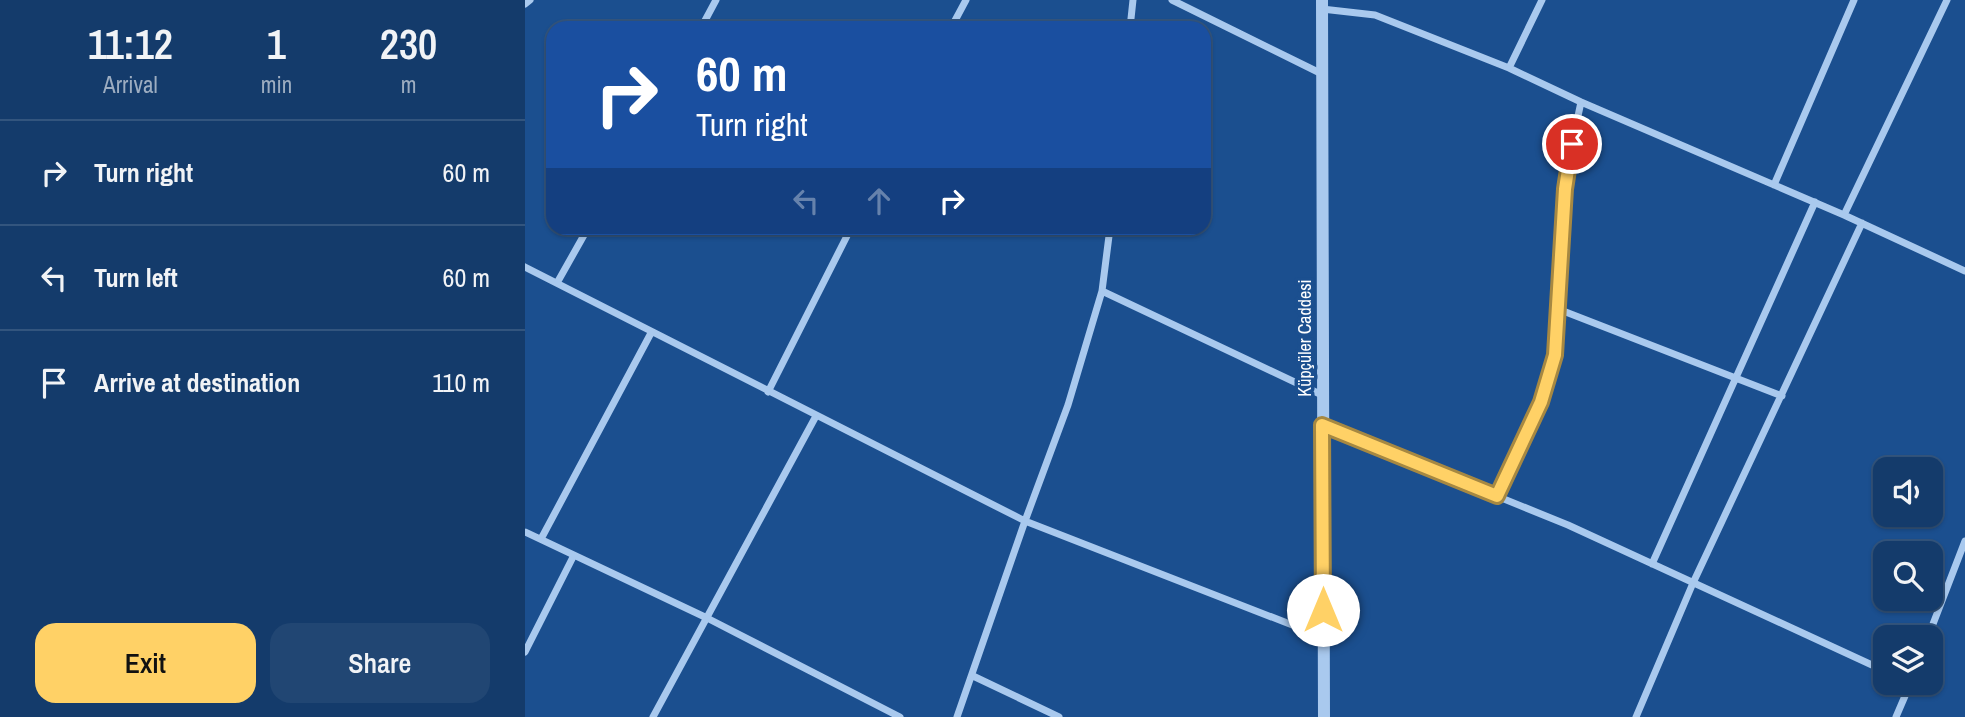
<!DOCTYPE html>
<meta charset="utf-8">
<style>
:root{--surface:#143b6b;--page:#214673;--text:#f1f3f6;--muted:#9dadc1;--line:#33557e;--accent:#ffd166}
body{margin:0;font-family:"Archivo Narrow",sans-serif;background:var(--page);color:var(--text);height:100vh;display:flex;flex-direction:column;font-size:26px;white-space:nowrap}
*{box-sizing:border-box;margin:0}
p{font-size:23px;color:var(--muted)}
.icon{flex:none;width:38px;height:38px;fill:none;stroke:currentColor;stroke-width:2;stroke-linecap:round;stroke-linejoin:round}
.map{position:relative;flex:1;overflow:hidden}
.sheet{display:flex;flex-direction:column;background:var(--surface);width:525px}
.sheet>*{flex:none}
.hud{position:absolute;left:21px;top:21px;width:665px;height:214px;border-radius:21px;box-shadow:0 2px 5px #0004,0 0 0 2px var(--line);background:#1a4fa0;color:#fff;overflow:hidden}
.controls{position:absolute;left:1348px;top:457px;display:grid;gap:14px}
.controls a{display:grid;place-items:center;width:70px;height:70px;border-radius:14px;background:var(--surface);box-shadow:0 2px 5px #0004,0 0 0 2px var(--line);font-size:35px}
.pin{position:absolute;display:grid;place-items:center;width:60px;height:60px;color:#fff;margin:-30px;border:4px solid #fff;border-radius:50%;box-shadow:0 2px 7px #0007}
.me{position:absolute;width:77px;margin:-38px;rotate:0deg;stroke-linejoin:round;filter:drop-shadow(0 0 5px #0008)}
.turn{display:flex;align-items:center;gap:24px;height:147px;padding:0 35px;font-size:32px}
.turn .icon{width:91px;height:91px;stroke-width:2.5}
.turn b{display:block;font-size:49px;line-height:60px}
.lanes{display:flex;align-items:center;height:66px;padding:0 35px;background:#0003;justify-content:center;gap:35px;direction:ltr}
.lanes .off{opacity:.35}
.eta{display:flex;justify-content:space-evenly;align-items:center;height:119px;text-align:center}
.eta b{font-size:42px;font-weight:600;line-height:49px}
.cta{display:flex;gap:14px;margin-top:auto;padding:14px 35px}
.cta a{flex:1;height:80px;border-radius:21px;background:var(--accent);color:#111;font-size:28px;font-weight:600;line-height:80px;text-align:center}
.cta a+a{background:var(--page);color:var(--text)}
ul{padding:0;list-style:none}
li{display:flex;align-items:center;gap:21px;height:105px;padding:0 35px;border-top:2px solid var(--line)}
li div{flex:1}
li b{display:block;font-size:26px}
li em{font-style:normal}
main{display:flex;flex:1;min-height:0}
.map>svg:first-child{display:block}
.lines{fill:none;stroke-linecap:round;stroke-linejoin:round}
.minor{stroke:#a9c9ee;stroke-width:7}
.tertiary{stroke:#a9c9ee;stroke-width:12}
.route-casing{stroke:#a68842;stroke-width:18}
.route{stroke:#ffd166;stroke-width:12}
.labels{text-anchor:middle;stroke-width:7;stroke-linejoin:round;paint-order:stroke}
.street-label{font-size:18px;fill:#fff;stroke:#1b4f8f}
</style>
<main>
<section class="sheet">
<div class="eta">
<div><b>11:12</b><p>Arrival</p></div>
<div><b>1</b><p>min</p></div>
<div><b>230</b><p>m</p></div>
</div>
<ul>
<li><svg class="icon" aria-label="right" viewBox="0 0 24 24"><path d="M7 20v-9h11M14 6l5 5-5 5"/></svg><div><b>Turn right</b></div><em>60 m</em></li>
<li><svg class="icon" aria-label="left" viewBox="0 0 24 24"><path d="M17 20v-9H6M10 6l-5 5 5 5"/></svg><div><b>Turn left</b></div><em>60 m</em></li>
<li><svg class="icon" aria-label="arrive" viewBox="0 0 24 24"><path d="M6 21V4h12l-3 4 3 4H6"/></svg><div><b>Arrive at destination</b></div><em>110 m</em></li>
</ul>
<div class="cta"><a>Exit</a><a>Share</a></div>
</section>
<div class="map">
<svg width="1440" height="717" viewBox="0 0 1440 717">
<rect width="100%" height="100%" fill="#1b4f8f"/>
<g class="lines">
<path class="minor" d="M647 0 797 74
M0 4 5 0
M797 9 850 15 984 68 1056 102 1319 215 1440 271
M176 28 191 0
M426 28 441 0
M605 28 608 0
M984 68 1017 0
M1249 185 1329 0
M1319 215 1422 0
M0 267 500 521 798 637
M32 283 63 228
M577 291 797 395
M1033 309 1257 396
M243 392 326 228
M797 425 1043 525 1360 671
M972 496 1016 402 1030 355 1040 189 1047 144 1056 102
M0 532 182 618 375 717
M16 539 126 333
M1127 564 1290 202
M1403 637 1440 541
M0 652 49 555
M448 676 534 717
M128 717 291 416
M432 717 500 521 543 405 577 291 585 228
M1111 717 1168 583 1337 223
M1371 717 1386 682"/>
<path class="tertiary" d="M797 0 799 717"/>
</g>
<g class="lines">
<defs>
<path id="route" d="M798 610 797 425 972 496 1016 402 1030 355 1040 189 1047 144"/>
</defs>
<use href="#route" class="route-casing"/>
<use href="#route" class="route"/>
</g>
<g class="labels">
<g class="street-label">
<text transform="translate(780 338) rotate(-90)" y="6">Küpçüler Caddesi</text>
</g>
</g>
</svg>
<div class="controls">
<a><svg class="icon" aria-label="sound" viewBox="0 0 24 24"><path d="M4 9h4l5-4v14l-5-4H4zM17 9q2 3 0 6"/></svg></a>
<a><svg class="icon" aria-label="search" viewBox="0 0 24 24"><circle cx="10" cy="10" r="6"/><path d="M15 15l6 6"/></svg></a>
<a><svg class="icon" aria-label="layers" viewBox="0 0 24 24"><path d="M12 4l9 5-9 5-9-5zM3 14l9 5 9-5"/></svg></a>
</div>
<div class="pin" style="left:1047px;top:144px;background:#d93025"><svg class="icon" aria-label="arrive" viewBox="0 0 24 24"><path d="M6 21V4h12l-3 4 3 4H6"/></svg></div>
<svg class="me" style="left:798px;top:610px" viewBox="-20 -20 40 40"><circle r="19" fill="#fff"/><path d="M0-13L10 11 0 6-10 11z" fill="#ffd166"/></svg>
<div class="hud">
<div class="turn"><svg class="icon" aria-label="right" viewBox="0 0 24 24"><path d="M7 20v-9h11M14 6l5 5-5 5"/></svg><div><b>60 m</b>Turn right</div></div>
<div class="lanes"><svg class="icon off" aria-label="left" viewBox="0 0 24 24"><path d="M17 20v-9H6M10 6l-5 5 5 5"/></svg><svg class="icon off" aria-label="ahead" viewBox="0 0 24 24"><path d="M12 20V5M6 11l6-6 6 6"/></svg><svg class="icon" aria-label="right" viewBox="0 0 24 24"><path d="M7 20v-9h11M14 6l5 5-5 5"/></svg></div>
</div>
</div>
</main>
